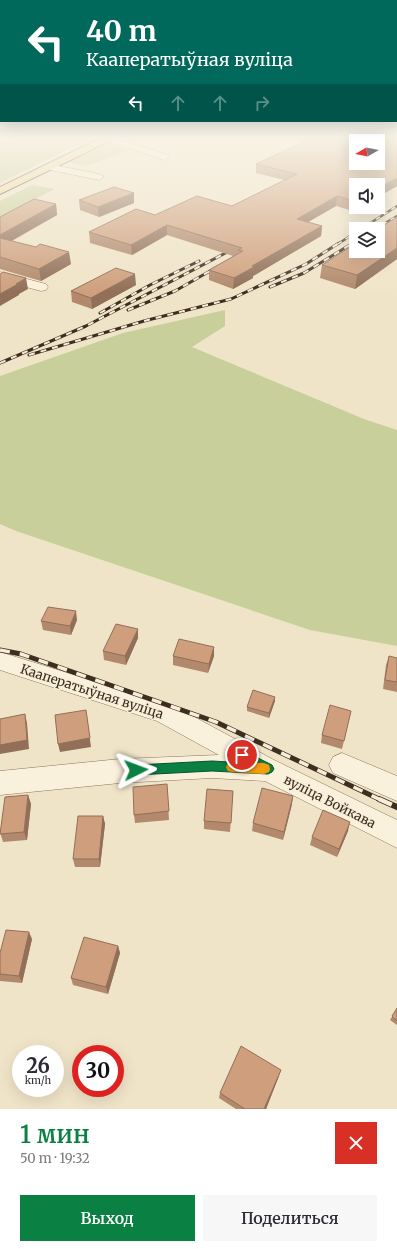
<!DOCTYPE html>
<html lang="ru">
<meta charset="utf-8">
<style>
:root{--surface:#fff;--page:#f7f7f7;--text:#2b2b33;--muted:#7c7c81;--accent:#0b8043}
body{margin:0;font-family:Merriweather,serif;background:var(--page);color:var(--text);height:100vh;display:flex;flex-direction:column;font-size:15px;white-space:nowrap}
*{box-sizing:border-box;margin:0}
p{font-size:13px;color:var(--muted)}
.icon{flex:none;width:22px;height:22px;fill:none;stroke:currentColor;stroke-width:2;stroke-linecap:round;stroke-linejoin:round}
.map{position:relative;height:1109px;overflow:hidden}
.drawer{display:flex;flex-direction:column;background:var(--surface);flex:1}
.drawer>*{flex:none}
.banner{position:absolute;left:0px;top:0px;width:397px;height:122px;box-shadow:0 4px 16px #0002;background:#00695c;color:#fff;overflow:hidden}
.needle{width:26px;rotate:261deg}
.buttons{position:absolute;left:349px;top:134px;display:grid;gap:8px}
.buttons a{display:grid;place-items:center;width:36px;height:36px;border-radius:0px;background:var(--surface);box-shadow:0 4px 16px #0002;font-size:20px}
.speed{position:absolute;left:12px;top:1045px;display:flex;gap:8px;font-size:20px;font-weight:700;text-align:center}
.speed>*{display:grid;place-content:center;width:52px;height:52px;border-radius:50%;background:var(--surface);box-shadow:0 4px 16px #0002;line-height:1}
.speed small{font-size:10px;font-weight:400}
.speed .limit{border:6px solid #d22;background:#fff;color:#111}
.pin{position:absolute;display:grid;place-items:center;width:34px;height:34px;color:#fff;margin:-17px;border:2px solid #fff;border-radius:50%;box-shadow:0 1px 4px #0007}
.me{position:absolute;width:44px;margin:-22px;rotate:87deg;stroke-linejoin:round;filter:drop-shadow(0 0 3px #0008)}
.turn{display:flex;align-items:center;gap:14px;height:84px;padding:0 20px;font-size:18px}
.turn .icon{width:52px;height:52px;stroke-width:2.5}
.turn b{display:block;font-size:28px;line-height:34px}
.lanes{display:flex;align-items:center;height:38px;padding:0 20px;background:#0003;justify-content:center;gap:20px;direction:ltr}
.lanes .off{opacity:.35}
.round{display:grid;place-items:center;flex:none;width:42px;height:42px;border-radius:0px;background:var(--page)}
.head{display:flex;align-items:center;justify-content:space-between;height:68px;padding:0 20px}
h1{font-size:24px;font-weight:600;line-height:30px;color:var(--accent)}
.button{display:flex;gap:8px;margin-top:auto;padding:8px 20px}
.button a{flex:1;height:46px;border-radius:0px;background:var(--accent);color:#fff;font-size:16px;font-weight:600;line-height:46px;text-align:center}
.button a+a{background:var(--page);color:var(--text)}
.map>svg:first-child{display:block}
.green{fill:#c9cf9b}
.lines{fill:none;stroke-linecap:round;stroke-linejoin:round}
.minor-casing{stroke:#8d765c;stroke-width:1}
.major-casing{stroke:#5b4430;stroke-width:2}
.minor{fill:#faf1dc;fill-rule:evenodd}
.major{fill:#f3d9a0;fill-rule:evenodd}
.rail-far3-casing{stroke:#3d2e20;stroke-width:2.5}
.rail-far2-casing{stroke:#3d2e20;stroke-width:3}
.rail-far1-casing{stroke:#3d2e20;stroke-width:5}
.rail-casing{stroke:#3d2e20;stroke-width:6}
.rail-far3{stroke:#f7eed8;stroke-width:1.5;stroke-dasharray:4.5;stroke-linecap:butt}
.rail-far2{stroke:#f7eed8;stroke-width:2;stroke-dasharray:6;stroke-linecap:butt}
.rail-far1{stroke:#f7eed8;stroke-width:3.5;stroke-dasharray:10;stroke-linecap:butt}
.rail{stroke:#f7eed8;stroke-width:4.5;stroke-dasharray:14;stroke-linecap:butt}
.wall{fill:#b2896c}
.shaded-wall{fill:#916f58}
.building{fill:#cf9f7d;stroke:#916f58;fill-rule:evenodd}
.route{fill:#0b8043;stroke:#07532c}
.slow{fill:#f59e0b}
.labels{text-anchor:middle;stroke-width:3;stroke-linejoin:round;paint-order:stroke}
.near-street-label{font-size:13px;fill:#3d2e20;stroke:#f7eed8}
</style>
<div class="map">
<svg width="397" height="1109" viewBox="0 0 397 1109">
<rect width="100%" height="100%" fill="#f0e4c8"/>
<path class="green" d="M0 138H91L0 183Z
M109 144 129 150 86 166 69 162Z
M32 185 55 189 0 217V201Z
M225 310V326L192 347 364 419 397 430V646L310 630 16 531 0 524V376L123 333Z"/>
<g class="lines">
<defs>
<path id="minor" d="M103 138H115L169 155 170 157 165 160 161 159 104 140Z
M49 164 99 174 104 177 99 180 45 169 44 167Z
M0 272 46 284 48 287 46 290 41 291 0 280Z
M0 652 174 706 274 760 397 820V848L265 781 212 778 120 783 0 795V771L120 759 219 755 157 721 0 670Z
M342 753 397 776V801L333 773 329 765 333 757Z"/>
<path id="major" d="M101 138H113L112 140 0 194V187Z"/>
</defs>
<use href="#minor" class="minor-casing"/>
<use href="#major" class="major-casing"/>
<use href="#minor" class="minor"/>
<use href="#major" class="major"/>
<defs>
<path id="rail-far3" d="M361 229 397 206
M375 229 397 216
M338 244 356 232
M352 244 356 241"/>
<path id="rail-far2" d="M270 287 304 273 353 243
M128 310 175 291 217 267
M100 313 150 285 199 261
M29 355 144 321 231 299 306 264 339 243
M0 363 86 326 235 248"/>
<path id="rail-far1" d="M0 650 21 654 216 722 381 800"/>
<path id="rail" d="M379 799 397 807"/>
</defs>
<use href="#rail-far3" class="rail-far3-casing"/>
<use href="#rail-far2" class="rail-far2-casing"/>
<use href="#rail-far1" class="rail-far1-casing"/>
<use href="#rail" class="rail-casing"/>
<use href="#rail-far3" class="rail-far3"/>
<use href="#rail-far2" class="rail-far2"/>
<use href="#rail-far1" class="rail-far1"/>
<use href="#rail" class="rail"/>
</g>
<path class="wall" d="M397 138V186L378 197 356 207 353 211 336 206 308 222 322 226 321 236 253 276V278L233 289 209 280V270L233 256 167 235 132 255 90 243 89 232 155 215 232 206 284 180 256 173V164L299 144 300 139Z
M134 193V203L99 217 80 210 79 200Z
M56 204 57 215 12 241 71 264 41 281 0 269V217Z
M397 217V259L355 289 320 278 322 265Z
M136 285 92 309 72 302 71 291Z
M77 620 71 635 43 630 41 621Z
M138 629V638L126 665 104 660 103 651Z
M214 647V656L208 673 173 665V656Z
M389 656 397 658V692L383 689 386 665Z
M275 701 269 718 247 711V707Z
M351 711 342 749 321 743 322 735Z
M167 784 169 820 135 823 134 815Z
M233 791 230 832 204 829V821Z
M28 795 31 804 27 840 3 842 0 832Z
M292 804 283 840 252 831 253 823Z
M103 816 105 824 100 867H75L73 859Z
M348 831 337 857 310 845 312 837Z
M32 939 22 983 0 981V953Z
M118 946 120 953 108 994 73 985 71 978Z
M397 1008V1025L390 1020Z
M279 1076 266 1109H236L219 1098 220 1093Z"/>
<path class="shaded-wall" d="M397 178V186L378 197V188Z
M134 193V203L99 217 98 207Z
M337 196 336 206 296 229 297 219Z
M356 200V207H359L353 211 354 201Z
M56 204 57 215 0 247V235Z
M167 225V235L132 255 131 245Z
M322 226 321 236 253 276V278L233 289 234 278 252 266Z
M397 248V259L355 289 357 275Z
M69 252 71 264 41 281 39 269Z
M135 274 136 285 92 309 91 298Z
M26 278 28 289 19 294V295L0 306V294Z
M76 611 77 620 71 635 70 626Z
M138 629V638L126 665 125 656Z
M214 647V656L208 673 209 664Z
M275 697V701L269 718V713Z
M86 710 91 747 60 752 58 744Z
M25 714 27 723 29 749 0 754V745Z
M28 795 31 804 27 840 24 832Z
M293 796 292 804 283 840 284 832Z
M103 816 105 824 100 867 99 859Z
M350 822 348 831 337 857 339 849Z
M29 932 32 939 22 983 19 976Z
M118 946 120 953 108 994 106 987Z
M281 1070 279 1076 266 1109H264Z"/>
<path class="building" d="M304 138H397V178L378 188V185H356V200L354 201 337 196 297 219 322 226 252 266 254 267 234 278 209 270 243 251 238 250 242 248 167 225 131 245 89 232 136 209 155 215 197 196 232 206 297 174 256 164 306 141 300 139ZM356 141H378V163H356Z
M114 187 134 193 98 207 79 200Z
M34 199 56 204 0 235V217Z
M397 217V248L357 275 322 265 356 243V251H378V229Z
M0 238 36 247 40 244 69 252 39 269 0 257Z
M116 268 135 274 91 298 71 291Z
M3 272 26 278 16 284H18L0 294V274Z
M48 607 76 611 70 626 41 621Z
M116 624 138 629 125 656 103 651Z
M179 639 214 647 209 664 173 656Z
M389 656 397 658V682L385 680Z
M253 690 275 697 269 713 247 707Z
M330 705 351 711 344 741 322 735Z
M86 710 90 738 58 744 55 715Z
M25 714 27 740 0 745V719Z
M167 784 169 811 134 815 133 787Z
M262 788 293 796 284 832 253 823Z
M207 789 233 791 231 823 204 821Z
M28 795 24 832 0 834 5 797Z
M323 810 350 822 339 849 312 837Z
M78 816H103L99 859H73Z
M6 930 29 932 19 976 0 974V953Z
M84 937 118 946 106 987 71 978Z
M397 1008V1021L392 1016Z
M241 1046 281 1070 264 1109H245L220 1093Z"/>
<linearGradient id="sky" x2="0" y2="1"><stop stop-color="#8fbad6"/><stop offset="0.47" stop-color="#f8f3e6"/><stop offset="1" stop-color="#f8f3e6" stop-opacity="0"/></linearGradient>
<rect width="397" height="293" fill="url(#sky)"/>
<path class="route" d="M242 750 272 765 274 769 272 772 268 774 212 771 136 775 132 773 130 770 132 766 136 765 212 761 246 763 238 758 237 755 238 751Z"/>
<path class="slow" d="M232 762 264 763 269 765 270 769 269 772 264 774 232 772 228 771 226 767 228 763Z"/>
<g class="labels">
<g class="near-street-label">
<text transform="translate(92 691) rotate(18)" y="5">Кааператыўная вуліца</text>
<text transform="translate(330 801) rotate(27)" y="5">вуліца Войкава</text>
</g>
</g>
</svg>
<div class="buttons">
<a><svg class="needle" viewBox="-14 -14 28 28"><path d="M0-13l5 13h-10z" fill="#e53935"/><path d="M0 13l5-13h-10z" fill="#7c7c81"/></svg></a>
<a><svg class="icon" aria-label="sound" viewBox="0 0 24 24"><path d="M4 9h4l5-4v14l-5-4H4zM17 9q2 3 0 6"/></svg></a>
<a><svg class="icon" aria-label="layers" viewBox="0 0 24 24"><path d="M12 4l9 5-9 5-9-5zM3 14l9 5 9-5"/></svg></a>
</div>
<div class="speed"><div>26<small>km/h</small></div><div class="limit">30</div></div>
<div class="pin" style="left:242px;top:755px;background:#d93025"><svg class="icon" aria-label="arrive" viewBox="0 0 24 24"><path d="M6 21V4h12l-3 4 3 4H6"/></svg></div>
<svg class="me" style="left:136px;top:770px" viewBox="-20 -20 40 40"><path d="M0-17L14 15 0 8-14 15z" fill="#0b8043" stroke="#fff" stroke-width="4"/></svg>
<div class="banner">
<div class="turn"><svg class="icon" aria-label="left" viewBox="0 0 24 24"><path d="M17 20v-9H6M10 6l-5 5 5 5"/></svg><div><b>40 m</b>Кааператыўная вуліца</div></div>
<div class="lanes"><svg class="icon" aria-label="left" viewBox="0 0 24 24"><path d="M17 20v-9H6M10 6l-5 5 5 5"/></svg><svg class="icon off" aria-label="ahead" viewBox="0 0 24 24"><path d="M12 20V5M6 11l6-6 6 6"/></svg><svg class="icon off" aria-label="ahead" viewBox="0 0 24 24"><path d="M12 20V5M6 11l6-6 6 6"/></svg><svg class="icon off" aria-label="right" viewBox="0 0 24 24"><path d="M7 20v-9h11M14 6l5 5-5 5"/></svg></div>
</div>
</div>
<section class="drawer">
<div class="head"><div><h1>1 мин</h1><p>50 m · 19:32</p></div><a class="round" style="background:#d93025;color:#fff"><svg class="icon" aria-label="close" viewBox="0 0 24 24"><path d="M6 6l12 12M18 6L6 18"/></svg></a></div>
<div class="button"><a>Выход</a><a>Поделиться</a></div>
</section>
